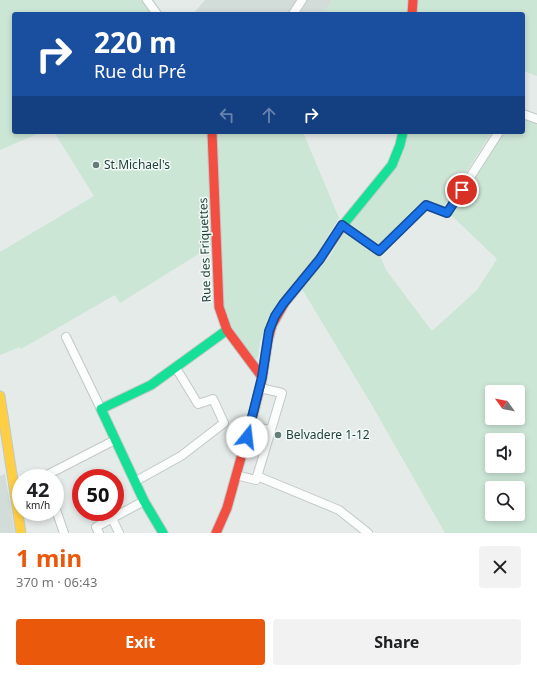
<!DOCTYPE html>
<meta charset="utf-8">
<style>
:root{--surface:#fff;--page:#f2f2f2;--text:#202124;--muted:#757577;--accent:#ea580c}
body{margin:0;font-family:"Noto Sans",sans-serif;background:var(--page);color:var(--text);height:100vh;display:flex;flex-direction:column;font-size:15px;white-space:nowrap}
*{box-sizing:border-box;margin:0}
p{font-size:13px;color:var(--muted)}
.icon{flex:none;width:22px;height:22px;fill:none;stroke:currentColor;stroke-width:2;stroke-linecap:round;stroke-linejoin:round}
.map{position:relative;height:533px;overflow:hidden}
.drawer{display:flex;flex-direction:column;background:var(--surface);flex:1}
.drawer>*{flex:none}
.hud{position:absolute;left:12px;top:12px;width:513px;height:122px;border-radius:4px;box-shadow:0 2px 6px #0003;background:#1a4fa0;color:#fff;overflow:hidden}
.needle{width:26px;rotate:303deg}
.tools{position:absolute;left:485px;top:385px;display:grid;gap:8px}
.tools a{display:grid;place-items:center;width:40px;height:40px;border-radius:4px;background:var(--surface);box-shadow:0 2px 6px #0003;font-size:20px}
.speed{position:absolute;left:12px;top:469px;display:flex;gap:8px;font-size:20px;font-weight:700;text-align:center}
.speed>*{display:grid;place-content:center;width:52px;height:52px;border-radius:50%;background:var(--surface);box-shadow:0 2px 6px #0003;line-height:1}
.speed small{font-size:10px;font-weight:400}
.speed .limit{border:6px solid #d22;background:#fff;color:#111}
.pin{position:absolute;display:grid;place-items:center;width:34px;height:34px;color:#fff;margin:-17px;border:2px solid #fff;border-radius:50%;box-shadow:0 1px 4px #0007}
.me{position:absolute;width:44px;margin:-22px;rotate:16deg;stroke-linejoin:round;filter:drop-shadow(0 0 3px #0008)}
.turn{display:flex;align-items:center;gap:14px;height:84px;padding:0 16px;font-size:18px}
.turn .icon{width:52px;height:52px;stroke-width:2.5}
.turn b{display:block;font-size:28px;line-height:34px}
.lanes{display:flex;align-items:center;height:38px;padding:0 16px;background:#0003;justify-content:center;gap:20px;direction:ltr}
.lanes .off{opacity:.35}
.round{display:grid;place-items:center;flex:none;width:42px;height:42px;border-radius:4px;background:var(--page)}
.summary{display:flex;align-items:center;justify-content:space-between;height:68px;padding:0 16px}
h1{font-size:24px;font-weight:700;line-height:30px;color:var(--accent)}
.primary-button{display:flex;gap:8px;margin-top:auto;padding:8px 16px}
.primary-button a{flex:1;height:46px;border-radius:4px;background:var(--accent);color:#fff;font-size:16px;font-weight:700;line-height:46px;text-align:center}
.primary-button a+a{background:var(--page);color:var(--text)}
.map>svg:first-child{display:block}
.built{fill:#d2ddd9}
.green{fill:#cce6d6;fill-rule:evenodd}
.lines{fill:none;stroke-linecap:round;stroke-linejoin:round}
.street-casing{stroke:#c2c8c6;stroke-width:10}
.fast-casing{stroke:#c0c9c6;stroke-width:11}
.slow-casing{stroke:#c0c9c6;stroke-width:11}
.jam-casing{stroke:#c0c9c6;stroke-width:11}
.street{stroke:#fbfcfc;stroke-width:8}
.fast{stroke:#16e098;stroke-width:9}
.slow{stroke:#ffcf43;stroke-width:9}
.jam{stroke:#f24e42;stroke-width:9}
.route-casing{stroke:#114b97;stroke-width:10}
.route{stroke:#1a73e8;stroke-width:7}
.poi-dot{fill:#657c78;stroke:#f3faf7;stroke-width:1.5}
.labels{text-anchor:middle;stroke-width:3;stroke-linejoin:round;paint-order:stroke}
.poi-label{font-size:12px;fill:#20413b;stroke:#f3faf7;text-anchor:start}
.street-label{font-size:12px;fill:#20413b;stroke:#f3faf7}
</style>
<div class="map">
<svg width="537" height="533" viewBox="0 0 537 533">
<rect width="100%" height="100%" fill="#e5ebe9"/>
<path class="built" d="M205 0H299L290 14H193Z
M306 0H332L323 14H297Z
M5 474 15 533H0V476Z"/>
<path class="green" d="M0 0H144L155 14H14V132H42L0 150Z
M332 0H408L407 14H323Z
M418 0H537V76L523 71V14H417Z
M523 119 537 124V533H445L370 402 302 289 332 253 343 233 348 232 356 237 380 256 386 270 432 331 477 290 497 259 451 215 504 132H523ZM492 392H518V418H492ZM492 440H518V466H492ZM492 488H518V514H492Z
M54 132H207L213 245 120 303 115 295 21 349 20 347 0 355V252L94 196Z
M215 132H303L339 218 310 265 268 320 260 342 258 357 255 359 229 324 223 306Z
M407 132H492L443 208 423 202 378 249 351 229 350 222 396 169 405 148Z"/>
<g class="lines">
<defs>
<path id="street" d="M147 0 157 14
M293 14 302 0
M523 114 537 119
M342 225 379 251 426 205 447 213 499 132
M66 337 101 409
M254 427 271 430
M236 475 256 480 282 393 260 388
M257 476 339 510 368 533
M45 478V476L115 440
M136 481 181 456 224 423 213 399 198 404 176 368
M55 507 64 533
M112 518 119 533
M99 533 96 527 144 501"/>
<path id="fast" d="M343 225 392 165 400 145 403 132
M163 533 144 501 101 409 151 385 227 330"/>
<path id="slow" d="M0 396 21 533"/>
<path id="jam" d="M412 14 413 0
M212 132 219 307 227 330 262 377
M216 533 227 508 254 411 262 379 268 340 272 325 285 302 319 260 343 225"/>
</defs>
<use href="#street" class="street-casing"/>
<use href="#fast" class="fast-casing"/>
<use href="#slow" class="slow-casing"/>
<use href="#jam" class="jam-casing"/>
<use href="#street" class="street"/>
<use href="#fast" class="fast"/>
<use href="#slow" class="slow"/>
<use href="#jam" class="jam"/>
</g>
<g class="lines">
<defs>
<path id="route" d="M247 437 262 377 269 331 275 316 283 304 320 259 342 225 379 251 426 205 447 213 462 190"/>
</defs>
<use href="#route" class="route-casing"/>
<use href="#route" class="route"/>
</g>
<g class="poi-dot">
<circle cx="96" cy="165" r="4"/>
<circle cx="278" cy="435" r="4"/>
</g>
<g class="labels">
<g class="poi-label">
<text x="104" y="169">St.Michael's</text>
<text x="286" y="439">Belvadere 1-12</text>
</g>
<g class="street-label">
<text transform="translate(205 250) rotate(-92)" y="4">Rue des Friquettes</text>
</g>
</g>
</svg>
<div class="tools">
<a><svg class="needle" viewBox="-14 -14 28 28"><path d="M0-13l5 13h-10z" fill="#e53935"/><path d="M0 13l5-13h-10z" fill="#757577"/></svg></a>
<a><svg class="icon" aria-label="sound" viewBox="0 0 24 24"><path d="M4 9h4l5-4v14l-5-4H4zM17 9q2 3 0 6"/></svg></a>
<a><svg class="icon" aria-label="search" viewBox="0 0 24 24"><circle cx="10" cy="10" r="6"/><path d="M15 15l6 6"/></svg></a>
</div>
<div class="speed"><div>42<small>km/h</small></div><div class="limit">50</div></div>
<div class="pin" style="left:462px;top:190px;background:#d93025"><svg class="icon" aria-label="arrive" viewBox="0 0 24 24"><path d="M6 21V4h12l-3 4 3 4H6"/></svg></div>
<svg class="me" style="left:247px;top:437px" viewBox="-20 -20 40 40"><circle r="19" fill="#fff"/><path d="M0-13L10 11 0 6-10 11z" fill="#1a73e8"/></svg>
<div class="hud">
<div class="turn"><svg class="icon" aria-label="right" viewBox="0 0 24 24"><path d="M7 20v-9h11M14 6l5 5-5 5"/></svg><div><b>220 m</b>Rue du Pré</div></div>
<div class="lanes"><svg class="icon off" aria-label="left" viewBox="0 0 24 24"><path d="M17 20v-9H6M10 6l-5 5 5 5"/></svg><svg class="icon off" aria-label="ahead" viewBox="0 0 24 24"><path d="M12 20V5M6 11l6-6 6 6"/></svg><svg class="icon" aria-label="right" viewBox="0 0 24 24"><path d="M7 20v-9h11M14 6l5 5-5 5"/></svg></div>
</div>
</div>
<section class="drawer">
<div class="summary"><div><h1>1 min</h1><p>370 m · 06:43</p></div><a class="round"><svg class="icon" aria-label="close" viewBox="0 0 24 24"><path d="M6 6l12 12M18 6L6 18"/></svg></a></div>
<div class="primary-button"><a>Exit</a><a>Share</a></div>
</section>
